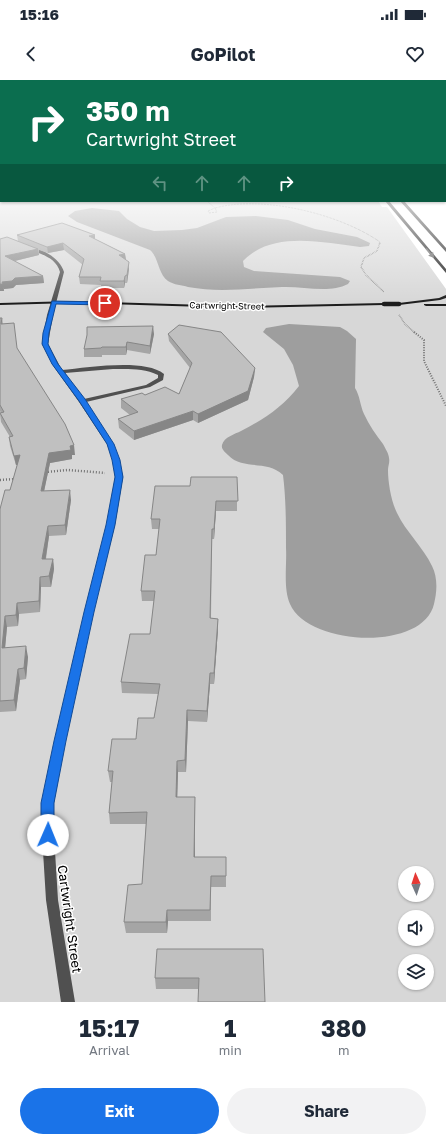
<!DOCTYPE html>
<style>
:root{--surface:#fff;--page:#f2f2f3;--text:#1f2937;--muted:#747a83;--accent:#1a73e8}
body{margin:0;font-family:"Golos Text",sans-serif;background:var(--page);color:var(--text);height:100vh;display:flex;flex-direction:column;font-size:15px;white-space:nowrap}
*{box-sizing:border-box;margin:0}
p{font-size:13px;color:var(--muted)}
.icon{flex:none;width:22px;height:22px;fill:none;stroke:currentColor;stroke-width:2;stroke-linecap:round;stroke-linejoin:round}
.map{position:relative;height:922px;overflow:hidden}
.panel{display:flex;flex-direction:column;background:var(--surface);flex:1}
.panel>*{flex:none}
.banner{position:absolute;left:0px;top:0px;width:446px;height:122px;box-shadow:0 1px 3px #0004;background:#0b6e4f;color:#fff;overflow:hidden}
.needle{width:26px;rotate:357deg}
.tools{position:absolute;left:398px;top:786px;display:grid;gap:8px}
.tools a{display:grid;place-items:center;width:36px;height:36px;border-radius:50%;background:var(--surface);box-shadow:0 1px 3px #0004;font-size:20px}
.pin{position:absolute;display:grid;place-items:center;width:34px;height:34px;color:#fff;margin:-17px;border:2px solid #fff;border-radius:50%;box-shadow:0 1px 4px #0007}
.me{position:absolute;width:44px;margin:-22px;rotate:1deg;stroke-linejoin:round;filter:drop-shadow(0 0 3px #0008)}
.turn{display:flex;align-items:center;gap:14px;height:84px;padding:0 20px;font-size:18px}
.turn .icon{width:52px;height:52px;stroke-width:2.5}
.turn b{display:block;font-size:28px;line-height:34px}
.lanes{display:flex;align-items:center;height:38px;padding:0 20px;background:#0003;justify-content:center;gap:20px;direction:ltr}
.lanes .off{opacity:.35}
.eta{display:flex;justify-content:space-evenly;align-items:center;height:68px;text-align:center}
.eta b{font-size:24px;font-weight:700;line-height:28px}
.primary-button{display:flex;gap:8px;margin-top:auto;padding:8px 20px}
.primary-button a{flex:1;height:46px;border-radius:24px;background:var(--accent);color:#fff;font-size:16px;font-weight:700;line-height:46px;text-align:center}
.primary-button a+a{background:var(--page);color:var(--text)}
.status{display:flex;justify-content:space-between;align-items:center;height:28px;padding:0 20px;background:var(--surface);direction:ltr}
.status svg{height:11px;fill:currentColor}
header{display:flex;justify-content:space-between;align-items:center;height:52px;padding:0 20px;background:var(--surface);font-size:18px;font-weight:700}
.map>svg:first-child{display:block}
.green{fill:#d7d7d7;fill-rule:evenodd}
.water{fill:#9e9e9e}
.lines{fill:none;stroke-linecap:round;stroke-linejoin:round}
.path-far3{stroke:#727272;stroke-width:1;stroke-dasharray:0.5 1;stroke-linecap:butt}
.path-far2{stroke:#727272;stroke-width:1.5;stroke-dasharray:0.5 1;stroke-linecap:butt}
.path-far1{stroke:#727272;stroke-width:2;stroke-dasharray:1 1.5;stroke-linecap:butt}
.path{stroke:#727272;stroke-width:2.5;stroke-dasharray:1 2;stroke-linecap:butt}
.lane{fill:#505050;fill-rule:evenodd}
.street{fill:#505050;fill-rule:evenodd}
.secondary{fill:#1d1d1d;fill-rule:evenodd}
.secondary-bridge{stroke:#1d1d1d;stroke-width:4.5}
.wall{fill:#a5a5a5}
.shaded-wall{fill:#868686}
.building{fill:#c0c0c0;stroke:#868686}
.oneway{fill:#616161}
.route{fill:#1a73e8;stroke:#114b97}
.labels{text-anchor:middle;stroke-width:3;stroke-linejoin:round;paint-order:stroke}
.far-street-label{font-size:9px;fill:#000;stroke:#fff}
.near-street-label{font-size:13px;fill:#000;stroke:#fff}
</style>
<div class="status"><b>15:16</b><svg viewBox="0 0 49 12"><path d="M0 12V9h3v3zM5 12V6h3v6zM10 12V3h3v9zM15 12V0h3v12zM26 1h20v11H26zM47 4h2v5h-2z"/></svg></div>
<header><svg class="icon" aria-label="back" viewBox="0 0 24 24"><path d="M15 5l-7 7 7 7"/></svg>GoPilot<svg class="icon" aria-label="heart" viewBox="0 0 24 24"><path d="M12 20l-8-8c-3-5 5-10 8-4 3-6 11-1 8 4z"/></svg></header>
<div class="map">
<svg width="446" height="922" viewBox="0 0 446 922">
<rect width="100%" height="100%" fill="#fff"/>
<path class="green" d="M0 94 1 121H378L382 127H387L446 209V922H0ZM405 793H427V815H405ZM405 837H427V859H405ZM405 881H427V903H405Z"/>
<path class="water" d="M92 128 119 131 127 139 140 147 154 151 182 150 197 148 226 137 256 136 288 140 315 149 357 157 370 163 369 166 360 167C323 163 273 150 243 181L244 187 254 191 340 197 350 201 348 204C329 214 303 206 282 207 250 208 220 213 188 207 182 205 174 205 168 201 158 194 159 178 150 170L77 142 68 136 75 131Z
M289 244 340 247 347 251 356 259 355 308C360 316 360 325 364 334 369 345 376 355 383 364 385 368 389 374 389 378 390 382 388 386 388 390 388 402 391 421 397 433 406 452 423 467 432 486 438 498 437 512 434 524 423 572 308 566 290 524 283 508 287 485 286 468 286 444 286 419 283 395 267 379 243 391 228 375 225 372 221 369 222 365 224 357 235 354 241 351 263 340 284 326 299 306L293 285 284 269 263 252 266 248Z"/>
<g class="lines">
<path class="path-far3" d="M207 121 215 128
M215 128 217 132 209 133 208 131Z
M215 128C263 115 340 134 380 162L379 164"/>
<path class="path-far2" d="M380 163 377 171 364 178 361 187 366 195 384 212
M399 235 405 244 415 253"/>
<path class="path-far1" d="M414 252 424 260V281L446 326"/>
<path class="path" d="M45 392 68 390 105 393
M0 400 15 399"/>
<path class="lane" d="M445 105H446V107H445Z"/>
<path class="street" d="M28 167C42 168 60 178 64 192L53 235 48 264 62 290C87 288 144 278 164 294L163 300 150 307 86 322 113 364 119 380 123 397 115 445 93 532 65 661 54 723V755L58 820 75 922H61L46 820 42 755V723L55 661 85 532 107 445 115 397 113 380 107 364 79 322 52 284 42 264 47 235 60 192C56 177 40 174 28 169ZM113 289C129 289 144 288 158 295V298L146 305 84 319 65 293Z"/>
<path class="secondary" d="M385 121H389L446 189V193Z
M400 121H404L446 168V172Z
M446 215V218L440 220 399 225 397 224 399 223 439 218Z
M73 221 239 226 384 223 386 224 384 225 239 228 73 223 0 225V223Z
M424 224H446V226H426L424 225Z"/>
<path class="secondary-bridge" d="M384 224H399"/>
</g>
<path class="wall" d="M17 155 95 159 125 174 126 180 129 189 127 203H125L124 208H101V205L80 204 79 197 83 185 64 170 48 173 39 170V175L15 181 43 196 44 203 16 205 13 208 4 209V211H0V159L18 161Z
M0 238H2L3 244 17 269 75 375H72V379L50 383 44 411 71 420 66 455 49 456 46 479H53L54 489 51 507H41L40 532 19 534 18 546 7 547 5 568 28 577 26 599 20 600 16 631 0 632V429L10 410 17 385H16L10 366 9 357H10L1 342 0 334 1 333 0 331Z
M154 254 150 274 127 270 126 275H102V277H84V269Z
M168 254 255 288 254 297 248 320 198 343 193 340 134 360 119 348 118 339 130 335 121 328V319L145 315 179 314 190 288 169 261Z
M237 397V431H216L214 459H212L211 538 218 539V549L214 604H210L207 642 188 641 186 692H178L177 717H195V777H226V807H211V841H168L167 853H126L124 842 142 804 146 744H110L109 733 112 702H110L108 691 154 638 158 614 122 613 121 602 150 554 154 521H142L141 511 156 475 159 449H152L151 439 190 406Z
M263 869 198 909H156L155 898Z"/>
<path class="shaded-wall" d="M95 155V161L89 156Z
M63 163 64 170 48 173 47 167Z
M38 169 39 175 6 183 5 176Z
M125 174 126 180 119 175Z
M129 182V189L127 203V195Z
M43 196 44 203 16 205 13 208 4 209 2 202 15 198Z
M125 196V203L124 208V201Z
M0 204H3L4 211H0Z
M153 246 154 254 150 274V266Z
M127 262V270L126 275V267Z
M255 288 254 297 248 320 198 343V334Z
M193 331V340L134 360V351Z
M74 365 75 375H72V379L50 383 42 421 41 411 49 373 70 366Z
M20 375 22 384 16 385 14 376Z
M70 410 71 420 66 455 65 445Z
M216 421V431L214 459V449Z
M48 446 49 456 44 489 42 479Z
M53 479 54 489 51 507 49 496Z
M40 497 41 507 40 532 39 521Z
M17 523 19 534 18 546 16 535Z
M5 536 7 547 4 579 2 568Z
M218 539V549L214 604V593Z
M26 566 28 577 26 599 24 588Z
M18 589 20 600 16 631 14 620Z
M210 593V604L207 642V631Z
M187 630 188 641 186 692 185 680Z
M177 681 178 692 177 728 176 717Z
M195 717V788L194 777Z
M167 830 168 841 167 853 166 842Z"/>
<path class="building" d="M62 143 95 155 89 156 125 174 119 175 129 182 127 195 125 196 124 201H100L101 197H79L84 179 63 163 47 167 17 155Z
M7 157 38 169 5 176 43 196 15 198 12 201 2 202 3 204H0V159Z
M0 238H2L1 244 14 243 17 268 65 344 74 365 70 366 71 370 49 373 41 411 70 410 65 445 48 446 42 479H53L49 496 40 497 39 521 17 523 16 535 5 536 2 568 26 566 24 588 18 589 14 620 0 621V429L5 410H10L20 375 14 376 9 357 13 356 0 333 4 332 0 325Z
M179 245 221 252 255 288 248 311 198 334 193 331 134 351 118 339 138 332 121 319 142 313 145 315 165 307 179 314 192 283 168 254Z
M153 246 150 266 127 262 126 267H102L101 268 84 269 87 255V247Z
M191 397H237L238 421H216L214 449H212L210 538 218 539 214 593H210L207 631 187 630 185 680 177 681 176 717H195L194 777H226V796H211L210 830H167L166 842H124L128 805 142 804 147 732 109 733 113 691H108L112 659H136L138 638H154L160 604 121 602 130 554H150L155 511H141L145 475H156L160 439H151L155 406H190Z
M157 869H263L265 922H198L199 898H155Z"/>
<defs><path id="oneway-solid" d="M-6-.8H1V-3.2L6.5 0L1 3.2V.8H-6Z"/></defs>
<use class="oneway" href="#oneway-solid" transform="translate(430 173) rotate(50)"/>
<linearGradient id="sky" x2="0" y2="1"><stop stop-color="#8aabca"/><stop offset="0.42" stop-color="#fff"/><stop offset="1" stop-color="#fff" stop-opacity="0"/></linearGradient>
<rect width="446" height="223" fill="url(#sky)"/>
<path class="route" d="M52 221 105 222 108 223 105 225 56 224 49 253 48 264 58 284 85 319 114 364 120 380 123 397 115 445 94 532 66 661 54 723V755L52 759 48 761 43 759 41 755V723L54 661 84 532 106 445 115 397 112 380 107 364 79 321 52 284 42 264 43 253Z"/>
<g class="labels">
<g class="far-street-label">
<text transform="translate(227 226) rotate(1)" y="3">Cartwright Street</text>
</g>
<g class="near-street-label">
<text transform="translate(70 839) rotate(82)" y="5">Cartwright Street</text>
</g>
</g>
</svg>
<div class="tools">
<a><svg class="needle" viewBox="-14 -14 28 28"><path d="M0-13l5 13h-10z" fill="#e53935"/><path d="M0 13l5-13h-10z" fill="#747a83"/></svg></a>
<a><svg class="icon" aria-label="sound" viewBox="0 0 24 24"><path d="M4 9h4l5-4v14l-5-4H4zM17 9q2 3 0 6"/></svg></a>
<a><svg class="icon" aria-label="layers" viewBox="0 0 24 24"><path d="M12 4l9 5-9 5-9-5zM3 14l9 5 9-5"/></svg></a>
</div>
<div class="pin" style="left:105px;top:223px;background:#d93025"><svg class="icon" aria-label="arrive" viewBox="0 0 24 24"><path d="M6 21V4h12l-3 4 3 4H6"/></svg></div>
<svg class="me" style="left:48px;top:755px" viewBox="-20 -20 40 40"><circle r="19" fill="#fff"/><path d="M0-13L10 11 0 6-10 11z" fill="#1a73e8"/></svg>
<div class="banner">
<div class="turn"><svg class="icon" aria-label="right" viewBox="0 0 24 24"><path d="M7 20v-9h11M14 6l5 5-5 5"/></svg><div><b>350 m</b>Cartwright Street</div></div>
<div class="lanes"><svg class="icon off" aria-label="left" viewBox="0 0 24 24"><path d="M17 20v-9H6M10 6l-5 5 5 5"/></svg><svg class="icon off" aria-label="ahead" viewBox="0 0 24 24"><path d="M12 20V5M6 11l6-6 6 6"/></svg><svg class="icon off" aria-label="ahead" viewBox="0 0 24 24"><path d="M12 20V5M6 11l6-6 6 6"/></svg><svg class="icon" aria-label="right" viewBox="0 0 24 24"><path d="M7 20v-9h11M14 6l5 5-5 5"/></svg></div>
</div>
</div>
<section class="panel">
<div class="eta">
<div><b>15:17</b><p>Arrival</p></div>
<div><b>1</b><p>min</p></div>
<div><b>380</b><p>m</p></div>
</div>
<div class="primary-button"><a>Exit</a><a>Share</a></div>
</section>
